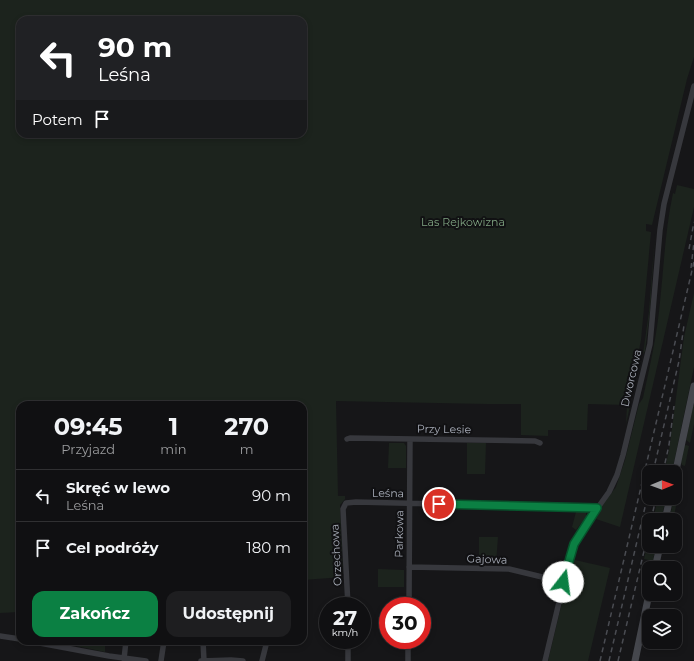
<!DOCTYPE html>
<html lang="pl">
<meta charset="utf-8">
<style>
:root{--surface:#101012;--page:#1e1e20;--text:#f1f3f6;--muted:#9c9d9f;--line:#303032;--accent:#0b8043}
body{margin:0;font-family:Montserrat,sans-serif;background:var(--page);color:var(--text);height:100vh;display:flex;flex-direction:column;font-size:15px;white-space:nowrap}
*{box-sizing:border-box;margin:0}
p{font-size:13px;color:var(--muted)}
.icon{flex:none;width:22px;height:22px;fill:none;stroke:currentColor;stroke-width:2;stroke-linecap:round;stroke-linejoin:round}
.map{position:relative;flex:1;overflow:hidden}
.side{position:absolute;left:16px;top:401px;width:291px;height:244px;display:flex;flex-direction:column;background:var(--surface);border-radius:12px;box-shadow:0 2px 6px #0003,0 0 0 1px var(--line)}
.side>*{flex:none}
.hud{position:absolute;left:16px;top:16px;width:291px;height:122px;border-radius:12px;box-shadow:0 2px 6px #0003,0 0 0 1px var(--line);background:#202124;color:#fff;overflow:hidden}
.needle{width:26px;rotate:89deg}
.tools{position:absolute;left:642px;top:465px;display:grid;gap:8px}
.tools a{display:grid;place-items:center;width:40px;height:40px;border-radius:8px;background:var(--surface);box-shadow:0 2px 6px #0003,0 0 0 1px var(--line);font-size:20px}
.speed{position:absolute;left:319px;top:597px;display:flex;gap:8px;font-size:20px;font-weight:700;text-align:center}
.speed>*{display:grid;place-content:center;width:52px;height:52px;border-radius:50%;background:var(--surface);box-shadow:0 2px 6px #0003,0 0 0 1px var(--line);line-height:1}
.speed small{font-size:10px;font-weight:400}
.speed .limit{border:6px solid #d22;background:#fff;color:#111}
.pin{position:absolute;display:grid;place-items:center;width:34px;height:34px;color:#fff;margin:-17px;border:2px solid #fff;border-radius:50%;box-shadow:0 1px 4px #0007}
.me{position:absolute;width:44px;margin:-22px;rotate:15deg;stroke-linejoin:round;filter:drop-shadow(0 0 3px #0008)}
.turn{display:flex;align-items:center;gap:14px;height:84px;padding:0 16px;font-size:18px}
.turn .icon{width:52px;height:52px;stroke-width:2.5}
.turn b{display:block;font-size:28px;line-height:34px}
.then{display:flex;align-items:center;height:38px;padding:0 16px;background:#0003;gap:8px;font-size:15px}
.eta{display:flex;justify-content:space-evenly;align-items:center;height:68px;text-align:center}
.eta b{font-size:24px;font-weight:700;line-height:28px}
.button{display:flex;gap:8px;margin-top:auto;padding:8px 16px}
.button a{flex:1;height:46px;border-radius:12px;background:var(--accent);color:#fff;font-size:16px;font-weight:700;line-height:46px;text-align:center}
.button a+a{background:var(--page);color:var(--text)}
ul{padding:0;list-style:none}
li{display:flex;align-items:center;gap:12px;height:52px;padding:0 16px;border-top:1px solid var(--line)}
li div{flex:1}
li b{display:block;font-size:15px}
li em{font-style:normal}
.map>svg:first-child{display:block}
.green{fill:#1c231d;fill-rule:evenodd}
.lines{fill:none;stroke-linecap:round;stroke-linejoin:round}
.street{stroke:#37383d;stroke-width:5.5}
.secondary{stroke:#45474d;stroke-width:7}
.rail{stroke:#4a4c52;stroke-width:1.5;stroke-dasharray:5 4;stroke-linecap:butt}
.route-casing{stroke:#07532c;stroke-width:10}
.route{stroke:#0b8043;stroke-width:7}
.labels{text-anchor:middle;stroke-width:4;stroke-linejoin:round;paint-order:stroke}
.park-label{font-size:11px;fill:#7fa381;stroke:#111113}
.street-label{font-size:11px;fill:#a8adb8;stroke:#111113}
</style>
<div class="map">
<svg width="694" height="661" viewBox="0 0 694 661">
<rect width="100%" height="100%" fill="#161618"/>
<path class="green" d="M0 0H694V57L687 79 652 225 646 224V231L651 232 641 340 628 405 630 406 626 424 627 405 588 404 587 430H548V436L521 435V404H487L336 401 338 496H345V499L340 505 343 577 303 580V405H20V612L0 613ZM20 20H303V134H20Z
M677 185 694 189V207L620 527 596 519 600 512 601 507 616 487 625 460 639 404 643 398C650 366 657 335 660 302 664 266 665 230 673 193L675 194Z
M655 234 650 311 645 351 643 354 649 311Z
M694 293V367L672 472H664L669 451 684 337Z
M694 405V424L690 443 686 440 693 406Z
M389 443H404L406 446V468H388Z
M467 443H486L485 474H467Z
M686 445 689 446 685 466 682 465 681 463 684 446Z
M679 478 682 479 673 520H669L674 498H675L677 479Z
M658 498H666L661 520H653Z
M576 512H586V517L576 530 572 527Z
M649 536V546H656L653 561 644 559Z
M479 537H498L496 564 479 563Z
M575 560 610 568 588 661H548L571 565Z
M378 569 404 570V587H378Z
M653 610 651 616H649V626L646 638 644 635 649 613Z
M57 641H105V652L57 642Z"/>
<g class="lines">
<path class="street" d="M347 439 350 438 535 441 540 443
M409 567 509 569 563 582
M348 606 343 509 346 503 356 502 597 508
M409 606 410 439
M0 636 20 639
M29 641 109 656 146 661
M203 641 204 661
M124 659 126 641
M161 661 164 641
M201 661 231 660 243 661
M262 661 267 641
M348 661V640
M408 661V640
M545 661 572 548 579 534 609 492 617 475 623 455 650 344 660 230 664 204 694 86"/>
<path class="secondary" d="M675 475 694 386
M665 520 670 498
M655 568 660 546
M635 661 649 594"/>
<path class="rail" d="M689 249 694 222
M691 268 694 242
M653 472 679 361 684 325
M663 472 669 445 674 406
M651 520 656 498
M600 661 694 262
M609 661 649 490
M618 661 649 530"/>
</g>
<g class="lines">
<defs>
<path id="route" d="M439 504 597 508 574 544 563 582"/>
</defs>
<use href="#route" class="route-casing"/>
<use href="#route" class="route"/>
</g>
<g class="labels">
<g class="park-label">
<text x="463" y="226">Las Rejkowizna</text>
</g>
<g class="street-label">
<text transform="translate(631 378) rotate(-77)" y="4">Dworcowa</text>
<text transform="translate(444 429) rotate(1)" y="4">Przy Lesie</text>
<text transform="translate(388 493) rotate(1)" y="4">Leśna</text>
<text transform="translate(399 534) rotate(-89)" y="4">Parkowa</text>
<text transform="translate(336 555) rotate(-93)" y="4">Orzechowa</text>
<text transform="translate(487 559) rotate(2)" y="4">Gajowa</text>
</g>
</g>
</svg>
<div class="tools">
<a><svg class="needle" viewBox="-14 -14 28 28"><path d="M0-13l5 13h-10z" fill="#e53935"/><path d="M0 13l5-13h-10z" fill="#9c9d9f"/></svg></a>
<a><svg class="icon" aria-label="sound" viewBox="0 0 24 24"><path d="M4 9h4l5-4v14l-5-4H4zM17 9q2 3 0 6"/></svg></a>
<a><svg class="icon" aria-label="search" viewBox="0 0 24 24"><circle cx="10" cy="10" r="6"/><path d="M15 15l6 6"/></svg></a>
<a><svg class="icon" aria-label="layers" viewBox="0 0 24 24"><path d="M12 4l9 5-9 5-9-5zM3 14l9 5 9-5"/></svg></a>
</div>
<div class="speed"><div>27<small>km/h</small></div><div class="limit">30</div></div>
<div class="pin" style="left:439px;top:504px;background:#d93025"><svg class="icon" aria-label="arrive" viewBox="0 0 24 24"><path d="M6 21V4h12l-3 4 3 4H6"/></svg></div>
<svg class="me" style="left:563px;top:582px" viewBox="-20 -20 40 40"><circle r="19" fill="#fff"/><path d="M0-13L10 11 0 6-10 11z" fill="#0b8043"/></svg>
<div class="hud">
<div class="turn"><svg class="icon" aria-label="left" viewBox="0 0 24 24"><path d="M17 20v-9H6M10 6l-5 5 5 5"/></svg><div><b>90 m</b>Leśna</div></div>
<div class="then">Potem<svg class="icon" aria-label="arrive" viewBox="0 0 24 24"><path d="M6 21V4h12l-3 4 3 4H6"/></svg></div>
</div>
<section class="side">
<div class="eta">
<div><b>09:45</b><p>Przyjazd</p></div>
<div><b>1</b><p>min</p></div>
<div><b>270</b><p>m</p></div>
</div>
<ul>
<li><svg class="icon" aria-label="left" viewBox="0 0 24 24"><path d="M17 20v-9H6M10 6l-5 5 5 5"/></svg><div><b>Skręć w lewo</b><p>Leśna</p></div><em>90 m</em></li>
<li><svg class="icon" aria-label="arrive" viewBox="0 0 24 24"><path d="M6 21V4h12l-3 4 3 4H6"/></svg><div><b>Cel podróży</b></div><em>180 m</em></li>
</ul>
<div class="button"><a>Zakończ</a><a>Udostępnij</a></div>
</section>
</div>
